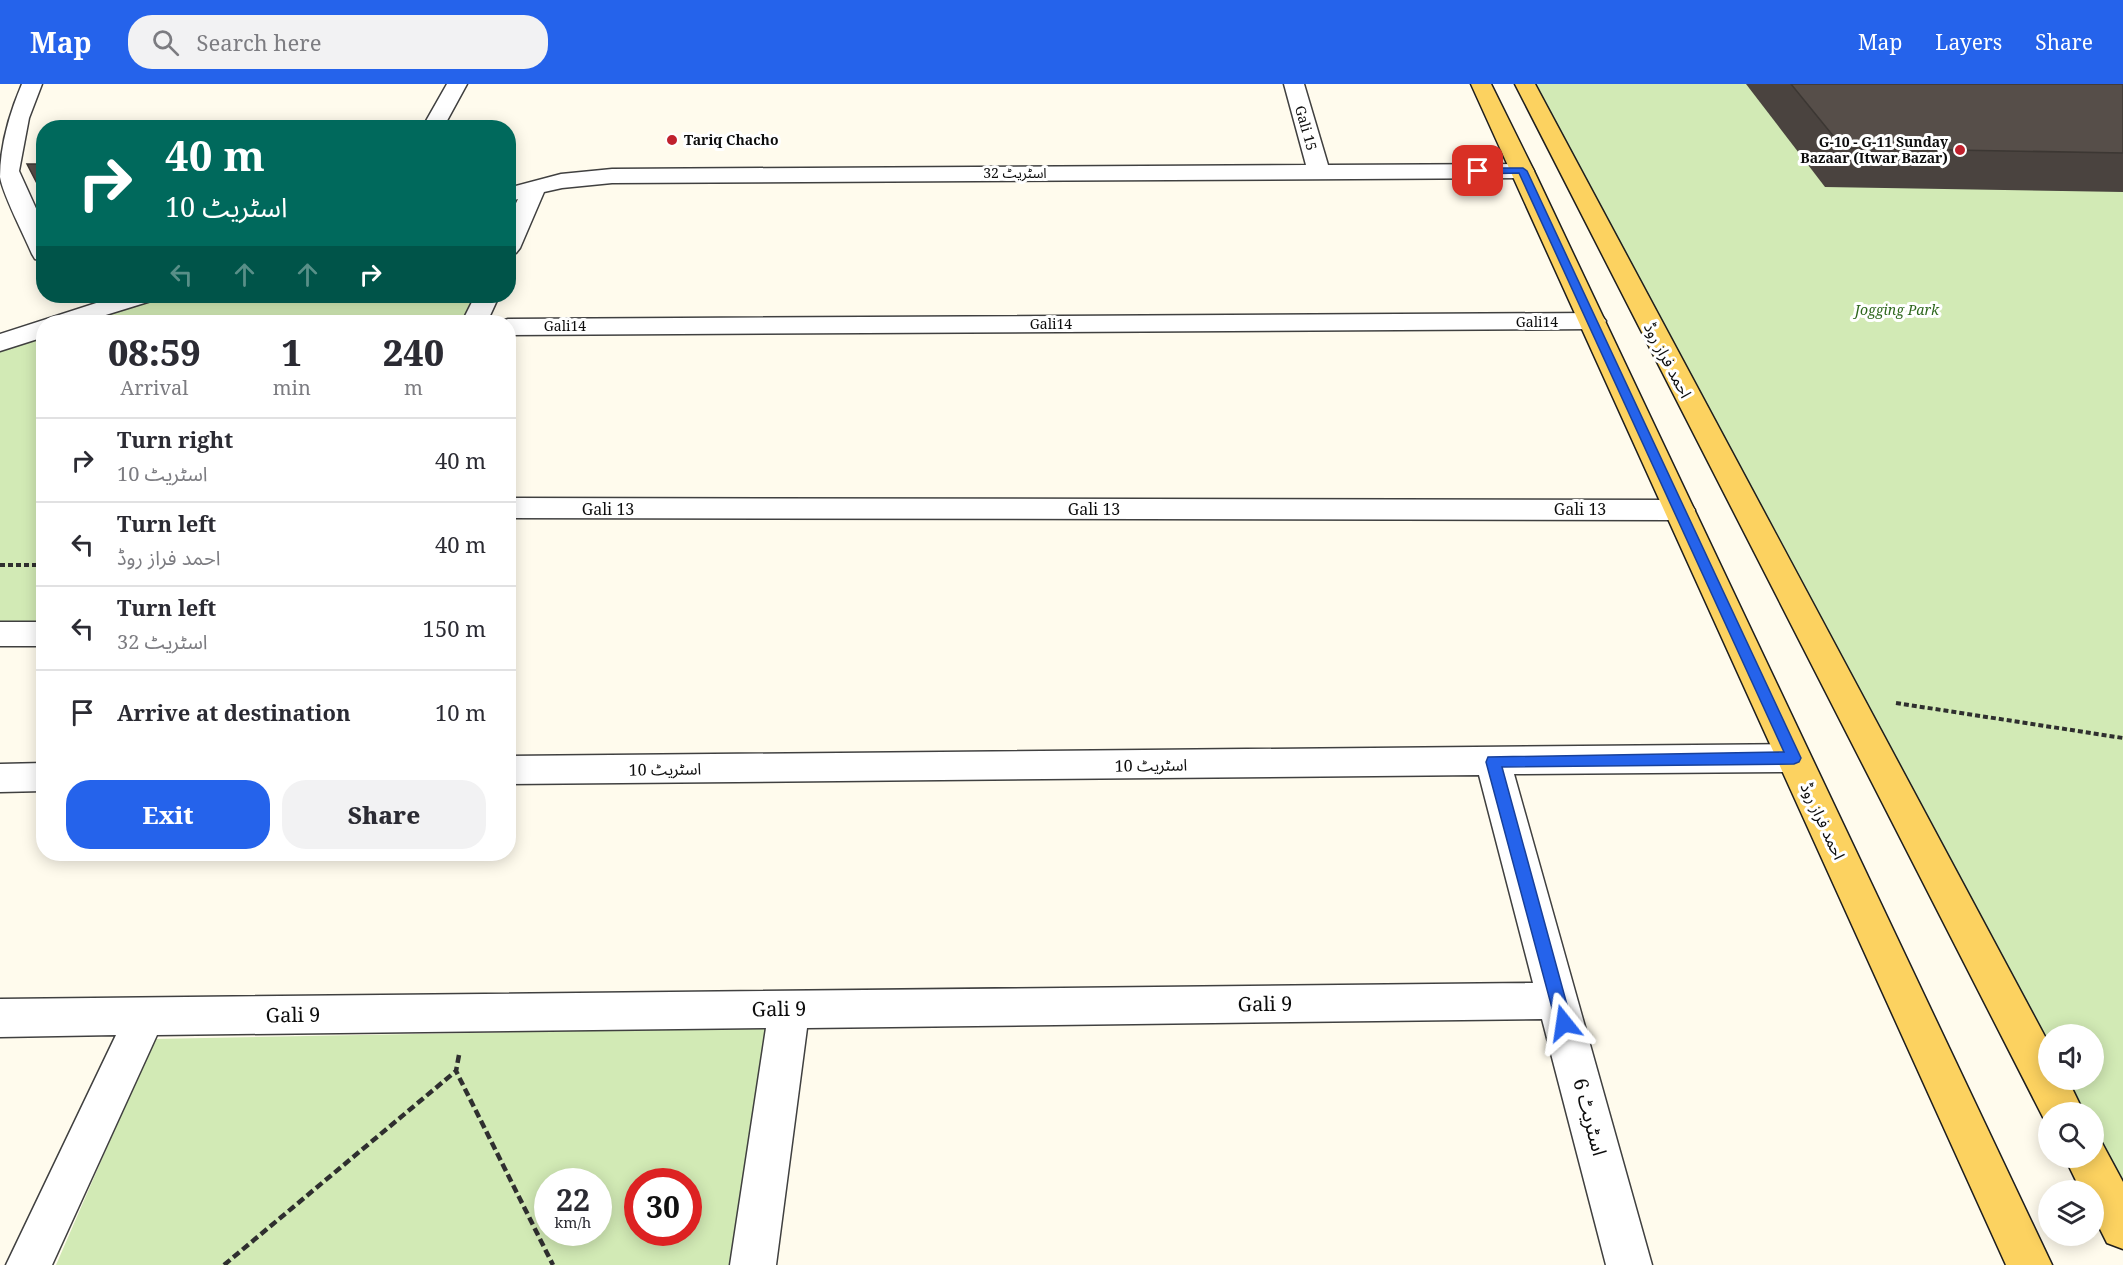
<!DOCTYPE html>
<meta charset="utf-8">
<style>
:root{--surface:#fff;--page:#f2f2f3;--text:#2b2b33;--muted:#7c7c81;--line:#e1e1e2;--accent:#2563eb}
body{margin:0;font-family:"Noto Serif","Noto Sans Arabic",serif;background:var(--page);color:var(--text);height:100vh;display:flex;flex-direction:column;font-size:22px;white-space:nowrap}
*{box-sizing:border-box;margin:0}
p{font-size:20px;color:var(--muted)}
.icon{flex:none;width:33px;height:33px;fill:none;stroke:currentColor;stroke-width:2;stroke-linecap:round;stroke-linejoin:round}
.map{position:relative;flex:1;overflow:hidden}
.sheet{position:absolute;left:36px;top:231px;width:480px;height:546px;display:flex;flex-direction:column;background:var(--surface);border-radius:24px;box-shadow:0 3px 15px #0003}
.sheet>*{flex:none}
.hud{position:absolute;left:36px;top:36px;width:480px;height:183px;border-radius:24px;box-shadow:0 3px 15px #0003;background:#00695c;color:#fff;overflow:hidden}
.fabs{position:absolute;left:2038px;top:940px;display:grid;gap:12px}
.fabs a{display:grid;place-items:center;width:66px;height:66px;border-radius:50%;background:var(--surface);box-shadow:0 3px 15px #0003;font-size:30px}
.speed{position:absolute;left:534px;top:1084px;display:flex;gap:12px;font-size:30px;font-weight:700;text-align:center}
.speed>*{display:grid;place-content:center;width:78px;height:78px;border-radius:50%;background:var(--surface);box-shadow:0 3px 15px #0003;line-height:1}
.speed small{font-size:15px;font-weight:400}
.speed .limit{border:9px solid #d22;background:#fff;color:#111}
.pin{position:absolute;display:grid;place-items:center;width:51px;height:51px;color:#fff;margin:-26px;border-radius:12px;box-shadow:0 3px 9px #0006}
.me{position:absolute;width:66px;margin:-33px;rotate:345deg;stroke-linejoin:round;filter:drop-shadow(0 0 4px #0008)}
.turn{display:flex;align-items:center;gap:21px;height:126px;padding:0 30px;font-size:27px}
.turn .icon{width:78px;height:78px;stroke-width:2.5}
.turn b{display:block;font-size:42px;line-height:51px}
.lanes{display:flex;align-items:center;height:57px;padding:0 30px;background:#0003;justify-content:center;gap:30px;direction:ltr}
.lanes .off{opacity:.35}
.eta{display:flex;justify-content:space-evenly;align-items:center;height:102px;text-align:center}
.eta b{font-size:36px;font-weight:800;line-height:42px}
.action{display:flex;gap:12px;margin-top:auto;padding:12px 30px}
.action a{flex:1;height:69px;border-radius:24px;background:var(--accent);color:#fff;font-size:24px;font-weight:800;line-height:69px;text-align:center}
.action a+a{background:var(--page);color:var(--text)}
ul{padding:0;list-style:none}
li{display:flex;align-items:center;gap:18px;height:84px;padding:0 30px;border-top:2px solid var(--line)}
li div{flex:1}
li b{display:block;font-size:22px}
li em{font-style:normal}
header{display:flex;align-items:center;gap:36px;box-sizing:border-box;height:84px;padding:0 30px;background:var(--accent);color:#fff}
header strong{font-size:28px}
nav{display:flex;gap:33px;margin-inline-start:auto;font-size:21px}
.search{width:420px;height:54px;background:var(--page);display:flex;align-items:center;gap:15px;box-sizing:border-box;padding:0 21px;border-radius:24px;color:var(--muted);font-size:22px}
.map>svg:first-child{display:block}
.green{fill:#d2eab5;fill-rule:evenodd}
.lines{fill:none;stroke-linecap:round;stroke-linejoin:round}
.minor-casing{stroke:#404040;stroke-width:3}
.major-casing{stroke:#1e1e1e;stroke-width:3}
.path-far1{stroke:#2f2f2f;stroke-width:4;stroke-dasharray:5 3;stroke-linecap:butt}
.path{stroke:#2f2f2f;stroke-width:4.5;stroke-dasharray:8 4;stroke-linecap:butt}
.minor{fill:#fff;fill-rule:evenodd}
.major{fill:#fcd260;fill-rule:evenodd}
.wall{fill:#4a433f}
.shaded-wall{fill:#3c3733}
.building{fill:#564e49;stroke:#3c3733;stroke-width:1.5}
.route{fill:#2563eb;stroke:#184099;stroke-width:1.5}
.poi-dot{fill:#c0212d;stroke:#fff;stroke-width:2}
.labels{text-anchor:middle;stroke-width:6;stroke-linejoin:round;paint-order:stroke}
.far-street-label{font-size:14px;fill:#0d0d0d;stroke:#fff}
.far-poi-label{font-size:14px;font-weight:bold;fill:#0d0d0d;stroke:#fff;text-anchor:start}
.far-park-label{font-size:14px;font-style:italic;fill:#2d661c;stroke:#fff}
.street-label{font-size:16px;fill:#0d0d0d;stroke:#fff}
.near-street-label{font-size:20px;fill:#0d0d0d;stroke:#fff}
</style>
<header>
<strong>Map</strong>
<div class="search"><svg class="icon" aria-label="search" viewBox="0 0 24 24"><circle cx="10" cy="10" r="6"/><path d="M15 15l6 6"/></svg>Search here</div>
<nav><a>Map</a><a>Layers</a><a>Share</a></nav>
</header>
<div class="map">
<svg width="2123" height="1181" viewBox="0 0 2123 1181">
<rect width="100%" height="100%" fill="#fffbed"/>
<path class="green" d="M1527 0H2103L2123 18V1143L2094 1074V1029H2063ZM2049 951H2094V996H2049Z
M142 212H487L475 238H58Z
M43 244V550H0V259Z
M778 943 744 1181H56L154 955ZM548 1098H598V1149H548ZM638 1098H688V1149H638Z"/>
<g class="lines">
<defs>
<path id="minor" d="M22 0H42L29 34 19 87 44 142V177L35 175 32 170C24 151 3 111 0 93 0 62 10 28 22 0Z
M447 0H467L443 44H422Z
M1284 0H1304L1328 81 1523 80 1531 82 1534 87 1531 92 1523 94 612 99 562 104 544 108 520 164 516 169 508 171V136L518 115 508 118V104L561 90 612 85 1306 81Z
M118 212H154L151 217 83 238H44V253L0 267V250Z
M475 212H499L487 238H462Z
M1593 229 1602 232 1606 237 1602 242 1593 245 508 251V238H498L508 235Z
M508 414 1680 416 1690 419 1695 426 1690 433 1680 436 508 434Z
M0 538H44V562H0Z
M1794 660 1806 664 1811 674 1806 684 1794 688 1514 690 1652 1181H1606L1542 935 807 944 776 1181H730L766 944 157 951 52 1181H6L116 951 0 953V915L1533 899 1479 691 508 700V672Z
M44 679V707L0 708V680Z"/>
<path id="major" d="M1471 0H1491L1534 87 2052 1181H2006Z
M1515 0H1535L2049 960V996H2068L2084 1029H2049L2048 1043Z
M2094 1056 2102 1059 2123 1098V1165L2107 1159 2094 1133V1107H2081L2065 1074H2094Z"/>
</defs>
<use href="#minor" class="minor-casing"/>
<use href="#major" class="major-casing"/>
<path class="path-far1" d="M0 481H44
M1896 619 2123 654"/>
<path class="path" d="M459 971 456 987 553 1181
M224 1181 456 987"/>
<use href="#minor" class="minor"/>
<use href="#major" class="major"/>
</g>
<path class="wall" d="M1746 0H2123V108L1825 103Z"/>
<path class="shaded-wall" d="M96 212H108L98 215Z"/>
<path class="building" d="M1791 0H2123V69L1843 64Z
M27 80H44V113Z"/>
<path class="route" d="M1523 84 1527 87 1801 674 1799 678 1794 680 1502 683 1572 939 1570 944 1564 947 1558 944 1556 939 1486 678 1488 673 1784 668 1519 89 1478 90 1473 87 1478 84Z"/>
<g class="poi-dot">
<circle cx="672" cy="56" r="6"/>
<circle cx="1960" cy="66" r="6"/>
</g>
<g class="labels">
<g class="far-street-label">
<text transform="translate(1306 44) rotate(74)" y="5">Gali 15</text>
<text x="1015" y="94">اسٹریٹ 32</text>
<text x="1537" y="243">Gali14</text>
<text x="1051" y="245">Gali14</text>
<text x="565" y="247">Gali14</text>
</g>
<g class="far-poi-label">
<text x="684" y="61">Tariq Chacho</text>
<text x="1948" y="63" text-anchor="end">G-10 - G-11 Sunday<tspan x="1948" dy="16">Bazaar (Itwar Bazar)</tspan></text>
</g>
<g class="far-park-label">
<text x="1897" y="231">Jogging Park</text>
</g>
<g class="street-label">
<text transform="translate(1668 276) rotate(62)" y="6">احمد فراز روڈ</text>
<text x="608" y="431">Gali 13</text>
<text x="1094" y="431">Gali 13</text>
<text x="1580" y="431">Gali 13</text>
<text transform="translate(1151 681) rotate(-1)" y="6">اسٹریٹ 10</text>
<text transform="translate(665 685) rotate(-1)" y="6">اسٹریٹ 10</text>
<text transform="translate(1823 737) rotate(65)" y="6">احمد فراز روڈ</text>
</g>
<g class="near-street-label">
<text transform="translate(1265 920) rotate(-1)" y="7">Gali 9</text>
<text transform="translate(779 925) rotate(-1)" y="7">Gali 9</text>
<text transform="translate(293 931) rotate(-1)" y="7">Gali 9</text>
<text transform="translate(1590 1033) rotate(75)" y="7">اسٹریٹ 6</text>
</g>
</g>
</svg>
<div class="fabs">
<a><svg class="icon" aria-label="sound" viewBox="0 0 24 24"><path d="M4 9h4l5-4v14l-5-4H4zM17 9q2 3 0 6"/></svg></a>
<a><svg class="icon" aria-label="search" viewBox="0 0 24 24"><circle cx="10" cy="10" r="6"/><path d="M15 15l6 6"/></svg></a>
<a><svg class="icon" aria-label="layers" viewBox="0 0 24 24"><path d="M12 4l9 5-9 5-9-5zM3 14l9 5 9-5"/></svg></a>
</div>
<div class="speed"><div>22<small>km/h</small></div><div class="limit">30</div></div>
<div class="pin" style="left:1478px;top:87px;background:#d93025"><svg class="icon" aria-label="arrive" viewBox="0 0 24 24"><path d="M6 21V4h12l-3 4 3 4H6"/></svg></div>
<svg class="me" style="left:1564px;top:939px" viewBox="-20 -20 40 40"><path d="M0-17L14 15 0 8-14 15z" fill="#2563eb" stroke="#fff" stroke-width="4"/></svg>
<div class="hud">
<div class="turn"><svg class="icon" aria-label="right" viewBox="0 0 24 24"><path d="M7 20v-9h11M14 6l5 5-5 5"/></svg><div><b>40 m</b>اسٹریٹ 10</div></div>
<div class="lanes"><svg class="icon off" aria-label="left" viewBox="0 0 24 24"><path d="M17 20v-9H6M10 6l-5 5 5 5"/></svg><svg class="icon off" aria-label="ahead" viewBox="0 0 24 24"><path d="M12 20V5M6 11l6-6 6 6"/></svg><svg class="icon off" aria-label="ahead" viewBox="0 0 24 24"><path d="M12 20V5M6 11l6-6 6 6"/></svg><svg class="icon" aria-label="right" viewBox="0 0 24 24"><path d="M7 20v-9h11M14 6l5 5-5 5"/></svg></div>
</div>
<section class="sheet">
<div class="eta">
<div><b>08:59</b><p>Arrival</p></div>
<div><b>1</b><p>min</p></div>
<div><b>240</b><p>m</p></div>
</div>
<ul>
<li><svg class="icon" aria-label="right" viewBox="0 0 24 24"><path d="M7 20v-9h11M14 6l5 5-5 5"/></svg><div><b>Turn right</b><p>اسٹریٹ 10</p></div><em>40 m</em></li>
<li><svg class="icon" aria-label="left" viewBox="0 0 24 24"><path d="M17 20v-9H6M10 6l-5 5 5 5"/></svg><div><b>Turn left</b><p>احمد فراز روڈ</p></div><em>40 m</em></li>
<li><svg class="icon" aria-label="left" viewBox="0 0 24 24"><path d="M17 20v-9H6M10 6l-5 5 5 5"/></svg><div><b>Turn left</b><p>اسٹریٹ 32</p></div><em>150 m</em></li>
<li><svg class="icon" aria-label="arrive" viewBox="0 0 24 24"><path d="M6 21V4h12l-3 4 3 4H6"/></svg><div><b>Arrive at destination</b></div><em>10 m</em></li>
</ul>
<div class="action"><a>Exit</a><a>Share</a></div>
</section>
</div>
